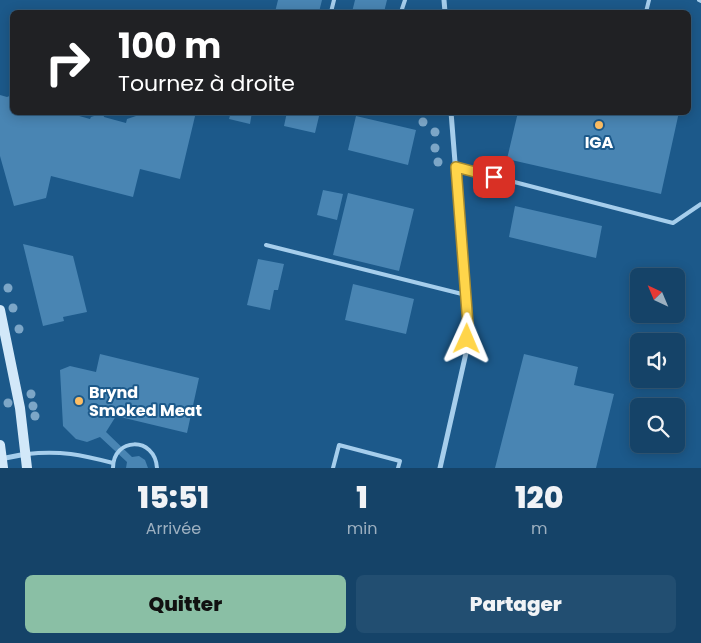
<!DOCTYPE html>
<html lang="fr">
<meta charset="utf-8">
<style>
:root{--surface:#154368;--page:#224e71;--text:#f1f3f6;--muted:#9db0c0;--line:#345c7c;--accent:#8abfa5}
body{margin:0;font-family:Poppins,sans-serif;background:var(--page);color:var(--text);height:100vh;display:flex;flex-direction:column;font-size:19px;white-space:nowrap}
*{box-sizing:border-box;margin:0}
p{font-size:16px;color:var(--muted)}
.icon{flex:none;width:28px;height:28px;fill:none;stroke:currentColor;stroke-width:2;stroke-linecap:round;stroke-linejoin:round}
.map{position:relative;height:468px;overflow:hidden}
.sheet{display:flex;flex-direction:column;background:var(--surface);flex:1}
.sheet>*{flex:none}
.hud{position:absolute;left:10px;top:10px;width:681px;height:105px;border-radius:8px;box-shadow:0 2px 12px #0003,0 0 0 1px var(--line);background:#202124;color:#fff;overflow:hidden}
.needle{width:32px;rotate:316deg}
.controls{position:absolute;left:630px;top:268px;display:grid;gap:10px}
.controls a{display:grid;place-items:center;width:55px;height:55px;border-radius:8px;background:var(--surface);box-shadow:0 2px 12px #0003,0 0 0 1px var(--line);font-size:25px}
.pin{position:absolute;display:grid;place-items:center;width:42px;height:42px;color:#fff;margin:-21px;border-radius:10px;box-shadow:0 2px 8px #0006}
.me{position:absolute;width:55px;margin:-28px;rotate:1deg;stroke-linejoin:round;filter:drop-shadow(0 0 4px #0008)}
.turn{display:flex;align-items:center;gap:18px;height:105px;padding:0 25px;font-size:22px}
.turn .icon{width:65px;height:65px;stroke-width:2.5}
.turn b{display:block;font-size:35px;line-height:42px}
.eta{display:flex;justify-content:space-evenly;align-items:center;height:85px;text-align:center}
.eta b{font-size:30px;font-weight:800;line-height:35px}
.button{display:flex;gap:10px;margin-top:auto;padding:10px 25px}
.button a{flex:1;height:58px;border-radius:8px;background:var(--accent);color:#111;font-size:20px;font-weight:800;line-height:58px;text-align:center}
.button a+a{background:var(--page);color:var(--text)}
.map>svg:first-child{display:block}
.building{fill:#4985b3}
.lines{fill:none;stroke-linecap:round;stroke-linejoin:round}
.service{stroke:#a6ceec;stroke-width:4}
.minor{stroke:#a6ceec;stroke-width:5}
.secondary{stroke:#d2e8f9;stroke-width:10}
.tree{fill:#7ca6c7}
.route-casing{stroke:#a68a30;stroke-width:12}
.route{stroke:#ffd54a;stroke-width:9}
.poi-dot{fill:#fdbe64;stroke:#1c598a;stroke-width:2}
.labels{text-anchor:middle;stroke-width:4;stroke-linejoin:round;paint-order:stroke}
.poi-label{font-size:16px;font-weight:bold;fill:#fff;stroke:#1c598a}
</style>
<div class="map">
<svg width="701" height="468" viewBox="0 0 701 468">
<rect width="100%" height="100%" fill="#1c598a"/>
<path class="building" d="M278 0H322L319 12H275Z
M355 0H387L384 12H352Z
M0 95 7 97 12 95V112H65L90 119 91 117 103 113 104 117 126 123 127 119 139 115 140 112H196L180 179 140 169 133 197 51 176 46 198 14 206 0 156Z
M231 112H252L250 124 229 119Z
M287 112H320L315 133 284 126Z
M518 112H679L661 194 507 159Z
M356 116 416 130 408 165 348 150Z
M323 190 343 194 337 220 317 215Z
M348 193 414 209 399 271 333 255Z
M515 206 602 226 596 258 509 237Z
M23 244 73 256 87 312 63 317 64 321 43 326Z
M258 259 284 264 278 290H274L270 310 247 305Z
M353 284 414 299 406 334 345 320Z
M100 354 199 378 187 433 116 416 106 432 132 457 139 456 145 460 148 468H126L127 462 100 437 87 442 76 439 63 426 60 370 70 366 96 372Z
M524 354 578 367 574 385 614 394 596 468H495Z"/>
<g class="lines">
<path class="service" d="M699 0 701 1
M331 12 334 0
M401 12 405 0
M646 12 649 0
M456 167 673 223 701 204
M266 245 466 295
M27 454C60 450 82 455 113 463
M113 468C113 437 155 436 157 468
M333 468 339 445 400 461 398 468"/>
<path class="minor" d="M444 0 445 12
M0 459 26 454
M440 468 466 353 468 325 451 112"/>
<path class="secondary" d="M0 310 20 408 27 468
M0 445 3 468"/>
</g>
<g class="tree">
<circle cx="423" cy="122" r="4.5"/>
<circle cx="435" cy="132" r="4.5"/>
<circle cx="435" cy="148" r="4.5"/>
<circle cx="438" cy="162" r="4.5"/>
<circle cx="8" cy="288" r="4.5"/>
<circle cx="13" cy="308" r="4.5"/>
<circle cx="19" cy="329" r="4.5"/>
<circle cx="31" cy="394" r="4.5"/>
<circle cx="8" cy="403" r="4.5"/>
<circle cx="33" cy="406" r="4.5"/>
<circle cx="35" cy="416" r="4.5"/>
</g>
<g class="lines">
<defs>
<path id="route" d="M467 339 468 325 456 167 494 177"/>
</defs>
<use href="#route" class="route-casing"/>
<use href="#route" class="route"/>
</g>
<g class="poi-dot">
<circle cx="599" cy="125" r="5"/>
<circle cx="79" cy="401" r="5"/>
</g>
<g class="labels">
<g class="poi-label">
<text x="599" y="148">IGA</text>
<text x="89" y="398" text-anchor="start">Brynd<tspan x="89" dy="18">Smoked Meat</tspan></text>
</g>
</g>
</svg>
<div class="controls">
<a><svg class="needle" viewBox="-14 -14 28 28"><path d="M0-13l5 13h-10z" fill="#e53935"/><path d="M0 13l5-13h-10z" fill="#9db0c0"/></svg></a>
<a><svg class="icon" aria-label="sound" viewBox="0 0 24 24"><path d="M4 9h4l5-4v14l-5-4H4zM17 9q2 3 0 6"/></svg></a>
<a><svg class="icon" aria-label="search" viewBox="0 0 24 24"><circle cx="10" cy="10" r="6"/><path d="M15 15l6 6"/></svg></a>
</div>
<div class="pin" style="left:494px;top:177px;background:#d93025"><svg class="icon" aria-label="arrive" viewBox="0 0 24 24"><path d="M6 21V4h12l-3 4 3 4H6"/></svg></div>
<svg class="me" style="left:467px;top:339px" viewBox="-20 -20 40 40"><path d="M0-17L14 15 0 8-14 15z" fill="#ffd54a" stroke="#fff" stroke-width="4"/></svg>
<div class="hud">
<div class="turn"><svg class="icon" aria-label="right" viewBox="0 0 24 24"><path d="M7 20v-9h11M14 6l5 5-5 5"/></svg><div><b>100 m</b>Tournez à droite</div></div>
</div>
</div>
<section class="sheet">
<div class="eta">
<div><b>15:51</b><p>Arrivée</p></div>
<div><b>1</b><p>min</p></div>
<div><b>120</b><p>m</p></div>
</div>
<div class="button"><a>Quitter</a><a>Partager</a></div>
</section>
